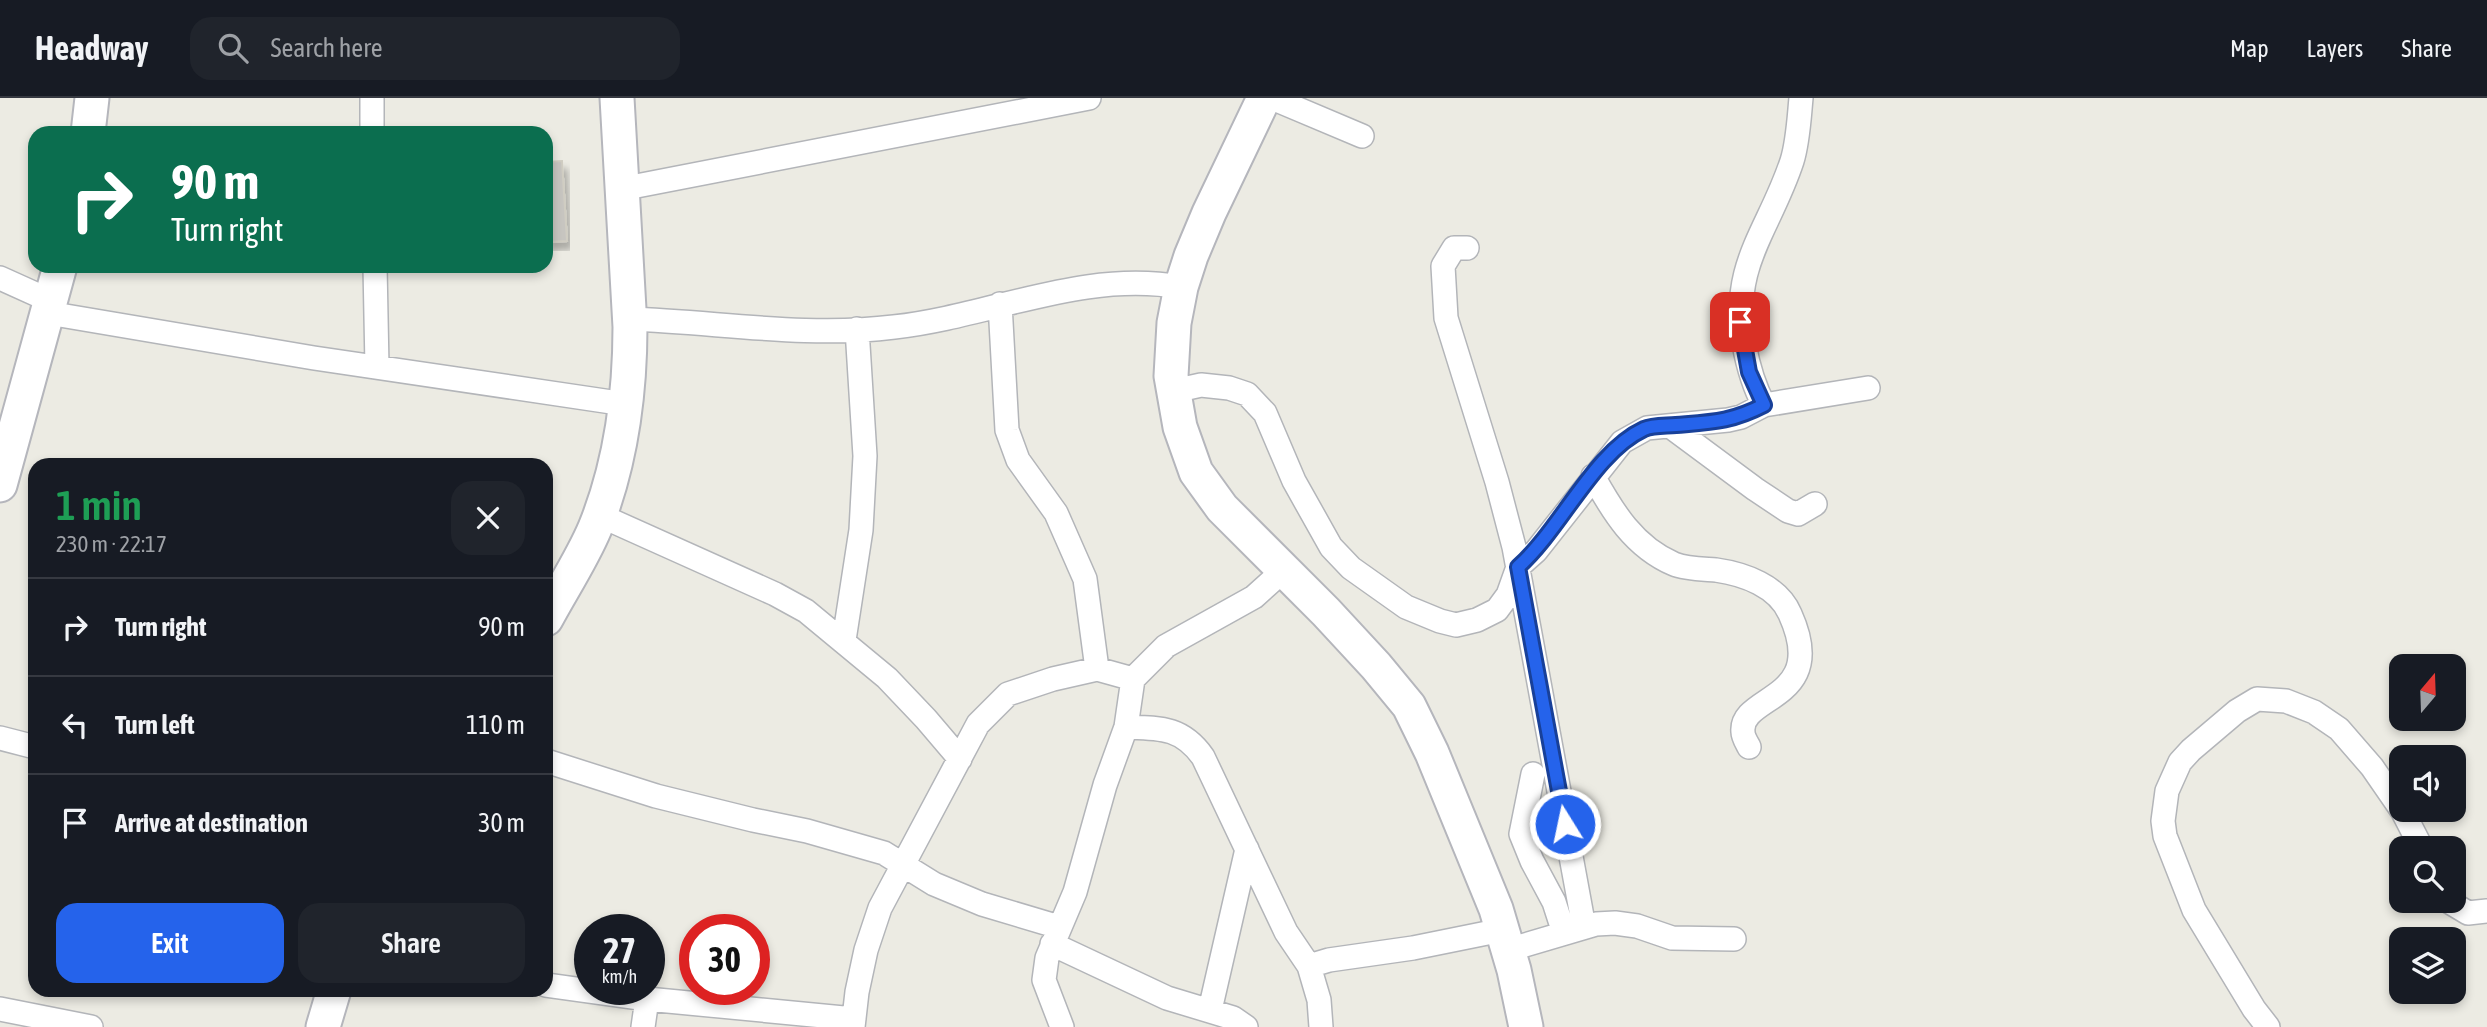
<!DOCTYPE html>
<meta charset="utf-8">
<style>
:root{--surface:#171b24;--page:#20242c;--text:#f1f3f6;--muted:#9ea1a6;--line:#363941;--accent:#2563eb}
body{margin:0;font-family:"Asap Condensed",sans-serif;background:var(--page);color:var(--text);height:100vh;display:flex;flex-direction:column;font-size:26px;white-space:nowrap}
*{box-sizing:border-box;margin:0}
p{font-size:23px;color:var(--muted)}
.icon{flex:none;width:38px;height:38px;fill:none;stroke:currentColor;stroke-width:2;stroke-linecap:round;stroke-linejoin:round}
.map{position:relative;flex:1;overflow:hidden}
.details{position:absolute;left:28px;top:360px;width:525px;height:539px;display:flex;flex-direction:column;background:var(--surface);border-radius:21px;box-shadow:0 4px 10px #0003}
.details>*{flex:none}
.hud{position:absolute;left:28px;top:28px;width:525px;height:147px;border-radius:21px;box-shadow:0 4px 10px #0003;background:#0b6e4f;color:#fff;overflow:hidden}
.needle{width:46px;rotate:19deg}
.fabs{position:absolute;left:2389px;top:556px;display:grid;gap:14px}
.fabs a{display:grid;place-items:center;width:77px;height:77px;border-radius:14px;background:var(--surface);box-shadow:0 4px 10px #0003;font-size:35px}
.speed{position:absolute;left:574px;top:816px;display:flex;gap:14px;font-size:35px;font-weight:700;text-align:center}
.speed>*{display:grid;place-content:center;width:91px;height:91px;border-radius:50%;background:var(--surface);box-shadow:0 4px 10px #0003;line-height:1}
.speed small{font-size:18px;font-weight:400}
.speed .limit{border:10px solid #d22;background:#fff;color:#111}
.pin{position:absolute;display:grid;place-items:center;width:60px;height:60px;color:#fff;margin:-30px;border-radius:14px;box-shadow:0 4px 10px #0006}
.me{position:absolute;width:77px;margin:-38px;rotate:350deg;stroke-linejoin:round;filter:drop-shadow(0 0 5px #0008)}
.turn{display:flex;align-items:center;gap:24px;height:147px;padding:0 28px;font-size:32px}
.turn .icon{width:91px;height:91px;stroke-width:2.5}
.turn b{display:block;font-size:49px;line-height:60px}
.round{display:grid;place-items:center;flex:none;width:74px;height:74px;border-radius:21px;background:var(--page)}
.headline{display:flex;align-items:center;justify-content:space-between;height:119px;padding:0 28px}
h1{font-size:42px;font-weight:600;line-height:52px;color:#1e9e55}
.button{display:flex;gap:14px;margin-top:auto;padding:14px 28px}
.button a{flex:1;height:80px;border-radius:21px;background:var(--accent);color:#fff;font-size:28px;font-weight:600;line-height:80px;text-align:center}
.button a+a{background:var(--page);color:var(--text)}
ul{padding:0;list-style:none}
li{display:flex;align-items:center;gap:21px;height:98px;padding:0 28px;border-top:2px solid var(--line)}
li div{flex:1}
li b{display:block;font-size:26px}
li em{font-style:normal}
header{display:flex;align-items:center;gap:42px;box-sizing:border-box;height:98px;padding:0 35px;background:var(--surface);border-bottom:2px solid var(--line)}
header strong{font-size:33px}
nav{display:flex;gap:38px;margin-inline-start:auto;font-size:24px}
.search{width:490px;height:63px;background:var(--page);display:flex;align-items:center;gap:18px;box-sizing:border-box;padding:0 24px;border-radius:21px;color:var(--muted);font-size:26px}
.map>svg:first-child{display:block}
.building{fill:#c7c5c0;stroke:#d0cdc2;stroke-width:2;filter:url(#shadow)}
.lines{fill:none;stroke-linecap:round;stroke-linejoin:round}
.street-casing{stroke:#b3b5b9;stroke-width:26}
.secondary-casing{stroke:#b5b6bc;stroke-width:37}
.street{stroke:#fff;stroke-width:23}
.secondary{stroke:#fff;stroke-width:33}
.route-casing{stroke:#184099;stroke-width:18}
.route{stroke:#2563eb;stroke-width:12}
</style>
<header>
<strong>Headway</strong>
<div class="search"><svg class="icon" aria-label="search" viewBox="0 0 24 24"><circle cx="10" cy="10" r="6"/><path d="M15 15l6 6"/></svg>Search here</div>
<nav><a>Map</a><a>Layers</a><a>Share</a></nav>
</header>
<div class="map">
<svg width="2487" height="929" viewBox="0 0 2487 929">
<defs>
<filter id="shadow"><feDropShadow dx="4.5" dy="8" stdDeviation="3.5" flood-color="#0004"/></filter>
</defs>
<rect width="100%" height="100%" fill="#ecebe3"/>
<path class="building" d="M562 63 567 143 546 144V64Z"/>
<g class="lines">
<defs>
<path id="street" d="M372 0V35
M1272 0 1362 38
M621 91 1089 0
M1467 150H1454L1443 168 1446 220 1497 384 1514 449 1584 829
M375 168 377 269
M0 180 51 203
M1000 206 1007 332 1018 362 1056 415 1085 481 1097 571
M48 215 314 260 625 306
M630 221C718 224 806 240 894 229 992 218 1081 172 1181 189
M1174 293 1201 287 1229 290 1247 296 1265 315 1294 383 1331 449 1351 470 1406 509 1440 523 1456 527 1477 522 1497 512 1508 497 1518 469 1536 453 1622 344 1647 330 1728 322 1741 319 1764 307 1868 290
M1764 307C1753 287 1748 268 1744 246 1730 166 1769 133 1792 63 1798 44 1799 21 1801 0
M1670 328 1755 391 1788 413 1798 416 1815 406
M1593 378C1613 414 1634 449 1674 466 1686 471 1703 471 1716 472 1744 476 1778 488 1790 516 1830 604 1739 596 1743 634 1743 639 1747 645 1749 649
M599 417 775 496 806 513 887 580 926 621 960 661
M844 542 861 432 865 358 857 231
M1126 629C1160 630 1182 629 1203 659L1286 834 1309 868 1319 902 1321 929
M0 640 35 649
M546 663 656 698 753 722 807 733 884 755 934 786 982 806 1059 829
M1533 676 1521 736 1532 763 1554 804 1564 835
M2402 712 2422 751
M2448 803 2468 815 2487 813
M1052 846 1167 900 1233 920 1246 929
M1508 852 1596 826 1615 825 1637 828 1672 840 1734 841
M1309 868 1329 862 1413 850 1502 832
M546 887 647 901 854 921
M0 911 91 929
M1210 912 1247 751
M643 929 647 901
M853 929 857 894 866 852 880 810 978 626 1008 596 1053 581 1097 571 1133 581
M1062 929 1044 882 1047 860 1075 794 1105 687 1126 629 1133 581 1166 548 1254 499 1284 472
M2268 929 2254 911 2194 812 2165 738 2163 723 2167 693 2180 664 2191 652 2237 613 2257 601 2286 603 2314 614 2339 631 2372 669 2401 711"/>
<path id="secondary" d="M1264 0 1209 115 1191 158 1181 189 1174 225 1171 278 1180 329 1196 374 1222 410 1326 514 1376 568 1409 608 1432 655 1496 811 1514 872 1526 929
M88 35 92 0
M0 387 60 168
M546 521C562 491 582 461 595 430 620 368 630 297 630 229L617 0
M323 929 334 892"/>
</defs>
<use href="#street" class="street-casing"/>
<use href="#secondary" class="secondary-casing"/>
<use href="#street" class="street"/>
<use href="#secondary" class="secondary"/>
</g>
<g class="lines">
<defs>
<path id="route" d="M1565 726 1518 469C1561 431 1594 354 1644 331 1653 327 1666 328 1676 327 1712 324 1731 324 1764 307L1749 274 1740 224"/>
</defs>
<use href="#route" class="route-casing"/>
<use href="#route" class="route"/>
</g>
</svg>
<div class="fabs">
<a><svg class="needle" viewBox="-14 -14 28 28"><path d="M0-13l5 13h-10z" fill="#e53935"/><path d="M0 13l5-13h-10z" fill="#9ea1a6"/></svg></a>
<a><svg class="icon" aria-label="sound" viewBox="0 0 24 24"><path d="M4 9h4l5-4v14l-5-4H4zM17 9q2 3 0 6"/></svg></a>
<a><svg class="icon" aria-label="search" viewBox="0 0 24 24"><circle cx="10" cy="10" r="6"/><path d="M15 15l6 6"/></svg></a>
<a><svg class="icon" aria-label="layers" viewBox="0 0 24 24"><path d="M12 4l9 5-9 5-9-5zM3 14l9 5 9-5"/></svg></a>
</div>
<div class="speed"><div>27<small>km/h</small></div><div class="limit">30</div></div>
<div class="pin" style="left:1740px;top:224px;background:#d93025"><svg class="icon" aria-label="arrive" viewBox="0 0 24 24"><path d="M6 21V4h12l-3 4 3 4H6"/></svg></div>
<svg class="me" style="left:1565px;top:726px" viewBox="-20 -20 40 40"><circle r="17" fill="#2563eb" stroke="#fff" stroke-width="3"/><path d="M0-11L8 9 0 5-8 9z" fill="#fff"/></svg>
<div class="hud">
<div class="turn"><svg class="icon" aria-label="right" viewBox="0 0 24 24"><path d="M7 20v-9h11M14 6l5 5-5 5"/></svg><div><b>90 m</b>Turn right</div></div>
</div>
<section class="details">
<div class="headline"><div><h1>1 min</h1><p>230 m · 22:17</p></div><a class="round"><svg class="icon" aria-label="close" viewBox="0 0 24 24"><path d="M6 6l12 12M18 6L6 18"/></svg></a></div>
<ul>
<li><svg class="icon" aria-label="right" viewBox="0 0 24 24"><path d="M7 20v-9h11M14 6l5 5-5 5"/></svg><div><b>Turn right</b></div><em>90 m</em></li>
<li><svg class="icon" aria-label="left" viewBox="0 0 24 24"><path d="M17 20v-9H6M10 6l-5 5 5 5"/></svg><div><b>Turn left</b></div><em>110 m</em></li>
<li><svg class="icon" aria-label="arrive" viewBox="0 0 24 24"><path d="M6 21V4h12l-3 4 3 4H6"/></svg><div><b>Arrive at destination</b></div><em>30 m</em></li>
</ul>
<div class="button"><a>Exit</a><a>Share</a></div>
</section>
</div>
